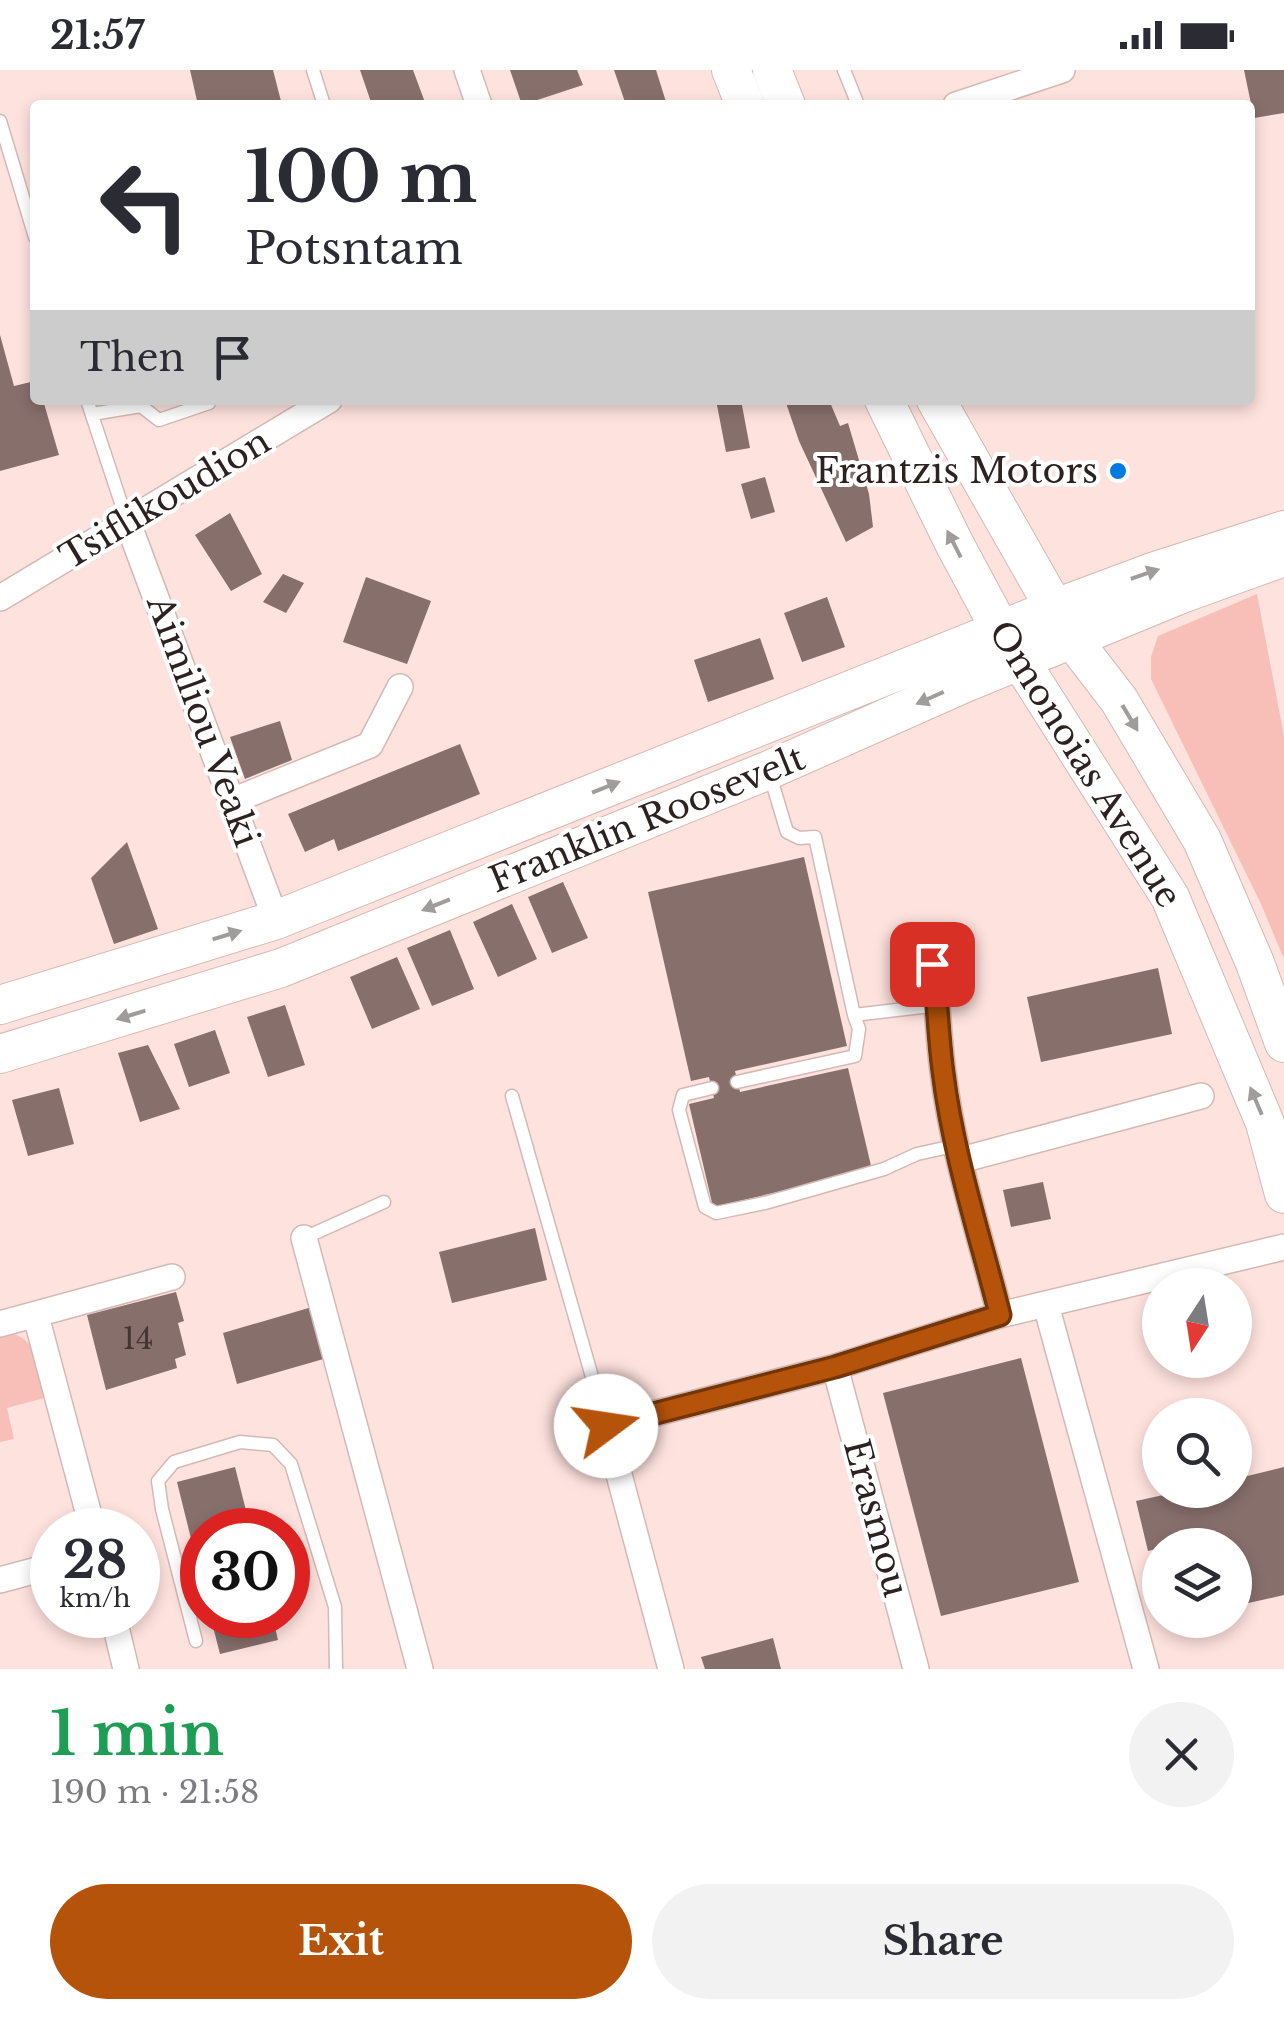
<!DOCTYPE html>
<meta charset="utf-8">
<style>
:root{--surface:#fff;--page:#f2f2f3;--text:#2b2b33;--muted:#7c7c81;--accent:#b45309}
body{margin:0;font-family:"Libre Baskerville",serif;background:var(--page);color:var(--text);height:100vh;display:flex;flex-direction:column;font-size:38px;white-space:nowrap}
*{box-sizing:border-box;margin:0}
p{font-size:32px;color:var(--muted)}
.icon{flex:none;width:55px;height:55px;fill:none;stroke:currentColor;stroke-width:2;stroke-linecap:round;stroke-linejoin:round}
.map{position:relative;height:1599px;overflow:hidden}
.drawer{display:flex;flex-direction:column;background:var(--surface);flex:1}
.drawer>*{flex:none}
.top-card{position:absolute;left:30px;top:30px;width:1225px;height:305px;border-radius:10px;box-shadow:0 5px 15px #0003;background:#fff;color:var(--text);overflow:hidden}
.needle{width:65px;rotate:192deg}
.fabs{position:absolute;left:1142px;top:1198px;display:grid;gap:20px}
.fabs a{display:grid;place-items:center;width:110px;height:110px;border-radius:50%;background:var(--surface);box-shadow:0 5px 15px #0003;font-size:50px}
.speed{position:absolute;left:30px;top:1438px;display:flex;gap:20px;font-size:50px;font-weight:700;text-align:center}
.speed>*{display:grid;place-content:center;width:130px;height:130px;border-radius:50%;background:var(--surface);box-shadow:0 5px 15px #0003;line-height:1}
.speed small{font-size:25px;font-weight:400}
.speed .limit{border:15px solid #d22;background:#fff;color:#111}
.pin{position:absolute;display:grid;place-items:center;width:85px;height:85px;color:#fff;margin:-42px;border-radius:20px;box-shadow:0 5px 15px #0006}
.me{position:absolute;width:110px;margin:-55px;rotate:76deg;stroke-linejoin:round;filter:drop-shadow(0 0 8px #0008)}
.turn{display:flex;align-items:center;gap:35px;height:210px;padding:0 50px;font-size:45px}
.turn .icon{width:130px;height:130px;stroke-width:2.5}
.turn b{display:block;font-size:70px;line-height:85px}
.then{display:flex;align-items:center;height:95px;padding:0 50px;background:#0003;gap:20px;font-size:38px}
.round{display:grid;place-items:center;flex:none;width:105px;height:105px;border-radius:52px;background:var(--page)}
.headline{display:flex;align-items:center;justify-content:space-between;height:170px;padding:0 50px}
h1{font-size:60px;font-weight:800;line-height:75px;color:#1e9e55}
.primary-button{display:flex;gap:20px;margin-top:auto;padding:20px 50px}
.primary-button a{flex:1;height:115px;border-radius:60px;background:var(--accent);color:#fff;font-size:40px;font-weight:800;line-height:115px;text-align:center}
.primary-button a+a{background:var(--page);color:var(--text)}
.status{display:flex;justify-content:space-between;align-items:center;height:70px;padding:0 50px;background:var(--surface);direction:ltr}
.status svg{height:28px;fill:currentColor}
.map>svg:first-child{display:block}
.green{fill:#f7bfb7}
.building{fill:#876f6c}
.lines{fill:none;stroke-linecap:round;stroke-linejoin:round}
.service-casing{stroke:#d3b9b5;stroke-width:15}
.minor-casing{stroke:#d3b9b5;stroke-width:28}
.secondary-casing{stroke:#d3b9b5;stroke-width:40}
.service{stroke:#fff;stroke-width:12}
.minor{stroke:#fff;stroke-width:25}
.secondary{stroke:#fff;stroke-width:38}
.oneway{fill:#a09c9b}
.route-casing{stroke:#753606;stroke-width:25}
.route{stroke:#b45309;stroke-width:18}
.poi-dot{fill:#017ae1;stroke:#fff;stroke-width:4}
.labels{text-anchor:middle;stroke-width:8;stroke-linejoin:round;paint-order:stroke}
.number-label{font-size:30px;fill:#433534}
.poi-label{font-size:35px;fill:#2c2221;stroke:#fff;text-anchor:end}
.street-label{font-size:35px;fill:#2c2221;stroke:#fff}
</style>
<div class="status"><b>21:57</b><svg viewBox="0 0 49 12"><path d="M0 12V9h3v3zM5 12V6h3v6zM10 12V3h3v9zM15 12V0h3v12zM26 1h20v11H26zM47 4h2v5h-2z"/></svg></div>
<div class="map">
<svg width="1284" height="1599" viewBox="0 0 1284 1599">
<rect width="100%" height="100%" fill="#fee2de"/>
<path class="green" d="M1257 524 1284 666V889L1261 834 1151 609V587L1158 566Z
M0 1262C39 1263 40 1297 48 1327L7 1338 14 1369 0 1372Z"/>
<path class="building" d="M190 0H273L282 35H198Z
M360 0H413L426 35H372Z
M510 0H577L583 15 522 35Z
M614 0H656L667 35H626Z
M1244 0H1284V43L1254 48Z
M0 265 14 316 35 311V330H43L59 385 0 401Z
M716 330H741L750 378 726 382Z
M785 330H829L840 356 848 353 869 424 873 457 846 472 799 371Z
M765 407 775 442 751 449 741 414Z
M230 443 262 504 231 521 195 465Z
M283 504 304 513 286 543 263 532Z
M366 507 431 531 407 594 343 572Z
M827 527 845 577 802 592 784 543Z
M760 568 774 609 708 632 694 590Z
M280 651 292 690 245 709 230 667Z
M460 674 480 724 338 781 334 769 305 782 288 744Z
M127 772 158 859 114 874 91 808Z
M804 787 847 976 735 1001 740 1022 848 998 872 1100 713 1137 689 1034 714 1028 709 1007 691 1011 648 822Z
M563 812 588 868 552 883 528 827Z
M512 834 537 889 498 907 473 852Z
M450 860 474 919 432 936 407 878Z
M397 887 420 939 372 959 350 907Z
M1158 898 1172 964 1041 992 1027 927Z
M285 935 305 995 268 1007 247 947Z
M215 960 230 1003 189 1017 174 974Z
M148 975 180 1039 140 1052 118 983Z
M59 1018 74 1074 28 1086 12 1030Z
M1043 1112 1051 1149 1011 1157 1003 1120Z
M535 1158 547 1210 452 1233 439 1182Z
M176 1222 184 1251 178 1253 186 1285 175 1289 177 1298 106 1320 87 1245Z
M312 1237 327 1288 237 1314 223 1263Z
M1021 1288 1079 1512 941 1546 883 1323Z
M235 1397 251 1460H202L201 1509 177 1412Z
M1284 1397V1525L1235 1536V1475L1183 1473 1160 1475V1478L1148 1481 1136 1431 1186 1420H1235V1409Z
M1160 1498V1534H1159L1150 1500Z
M210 1545H272L278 1570 220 1584Z
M773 1568 781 1599H705L701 1587Z"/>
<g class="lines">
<defs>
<path id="service" d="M313 0 324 35
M844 0 858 35
M0 51 35 167
M87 330 127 451
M92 344 141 336 159 350 209 333 208 330
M769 702 787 762 799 768 815 767 854 945 939 935
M737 1012 855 986 859 959 854 945
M712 1018 683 1025 679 1040 705 1137 716 1143 765 1133 884 1099 917 1084 958 1075
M512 1026 606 1356
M304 1168 384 1132
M196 1571 162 1439 158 1411 174 1392 240 1372 273 1375 291 1394 335 1537 336 1599"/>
<path id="minor" d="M467 0 479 35
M956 35 1062 0
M128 453 276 850
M0 528 329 330
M232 731 370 675 400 617
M932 893C938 930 938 966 943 1002 953 1084 980 1165 1000 1245
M961 1090 1201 1026
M304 1168 420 1599
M1046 1235 1146 1599
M36 1246 93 1460
M0 1254 172 1207
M835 1297 916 1599
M0 1510 52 1496
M113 1545 126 1599
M671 1599 606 1356 835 1297 1000 1245 1284 1177"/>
<path id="secondary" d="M731 0 745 35
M772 0 786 35
M884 330 954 473 1000 559 1170 827 1265 1053 1284 1124
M936 330 1072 569 1119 630 1202 770 1255 893 1284 973
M0 935 276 850 1053 539 1155 501 1284 460
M0 984 281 898 769 700 965 613 1184 523 1284 487"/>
</defs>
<use href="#service" class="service-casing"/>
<use href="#minor" class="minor-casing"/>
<use href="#secondary" class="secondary-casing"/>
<use href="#service" class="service"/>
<use href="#minor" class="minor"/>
<use href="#secondary" class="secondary"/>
</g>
<defs><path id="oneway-solid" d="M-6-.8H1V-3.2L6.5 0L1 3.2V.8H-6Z" transform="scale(2.5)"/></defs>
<g class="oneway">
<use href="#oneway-solid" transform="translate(954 474) rotate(-117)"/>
<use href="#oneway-solid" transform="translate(1145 504) rotate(-19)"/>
<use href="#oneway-solid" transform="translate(930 628) rotate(156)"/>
<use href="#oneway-solid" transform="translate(1130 648) rotate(59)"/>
<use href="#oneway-solid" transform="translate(606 717) rotate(-22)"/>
<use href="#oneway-solid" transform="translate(436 835) rotate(158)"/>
<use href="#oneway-solid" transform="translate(227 865) rotate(-17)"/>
<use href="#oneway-solid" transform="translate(131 945) rotate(163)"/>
<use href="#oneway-solid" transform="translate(1256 1031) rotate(-113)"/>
</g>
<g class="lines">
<defs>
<path id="route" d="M606 1356 835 1297 1000 1245C980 1166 953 1084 943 1002 938 966 938 930 932 894"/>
</defs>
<use href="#route" class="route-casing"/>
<use href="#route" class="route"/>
</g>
<circle class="poi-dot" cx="1118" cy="401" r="10"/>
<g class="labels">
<g class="number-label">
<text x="138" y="1279">14</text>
</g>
<g class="poi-label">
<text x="1098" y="413">Frantzis Motors</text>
</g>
<g class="street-label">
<text transform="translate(165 429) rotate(-31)" y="12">Tsiflikoudion</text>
<text transform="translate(203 651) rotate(70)" y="12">Aimiliou Veaki</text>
<text transform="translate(1085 694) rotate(58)" y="12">Omonoias Avenue</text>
<text transform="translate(647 749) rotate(-22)" y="12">Franklin Roosevelt</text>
<text transform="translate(876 1448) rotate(75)" y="12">Erasmou</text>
</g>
</g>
</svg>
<div class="fabs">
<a><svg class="needle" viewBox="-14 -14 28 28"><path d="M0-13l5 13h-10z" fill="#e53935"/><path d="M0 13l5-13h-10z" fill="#7c7c81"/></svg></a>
<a><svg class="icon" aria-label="search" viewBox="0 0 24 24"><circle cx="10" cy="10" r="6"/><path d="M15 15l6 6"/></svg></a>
<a><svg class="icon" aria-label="layers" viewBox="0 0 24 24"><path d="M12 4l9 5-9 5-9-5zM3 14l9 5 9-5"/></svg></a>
</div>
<div class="speed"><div>28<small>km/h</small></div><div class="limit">30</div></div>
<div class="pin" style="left:932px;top:894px;background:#d93025"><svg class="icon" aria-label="arrive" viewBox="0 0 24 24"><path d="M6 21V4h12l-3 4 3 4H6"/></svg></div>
<svg class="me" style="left:606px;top:1356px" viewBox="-20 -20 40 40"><circle r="19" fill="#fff"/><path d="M0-13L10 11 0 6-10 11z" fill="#b45309"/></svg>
<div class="top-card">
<div class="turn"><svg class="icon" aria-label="left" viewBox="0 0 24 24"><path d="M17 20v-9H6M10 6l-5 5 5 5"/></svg><div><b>100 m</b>Potsntam</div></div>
<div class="then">Then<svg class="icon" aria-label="arrive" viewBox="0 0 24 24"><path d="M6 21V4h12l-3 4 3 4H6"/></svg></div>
</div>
</div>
<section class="drawer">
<div class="headline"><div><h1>1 min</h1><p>190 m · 21:58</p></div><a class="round"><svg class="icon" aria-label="close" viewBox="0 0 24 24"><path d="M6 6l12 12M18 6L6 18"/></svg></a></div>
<div class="primary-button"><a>Exit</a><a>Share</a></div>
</section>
